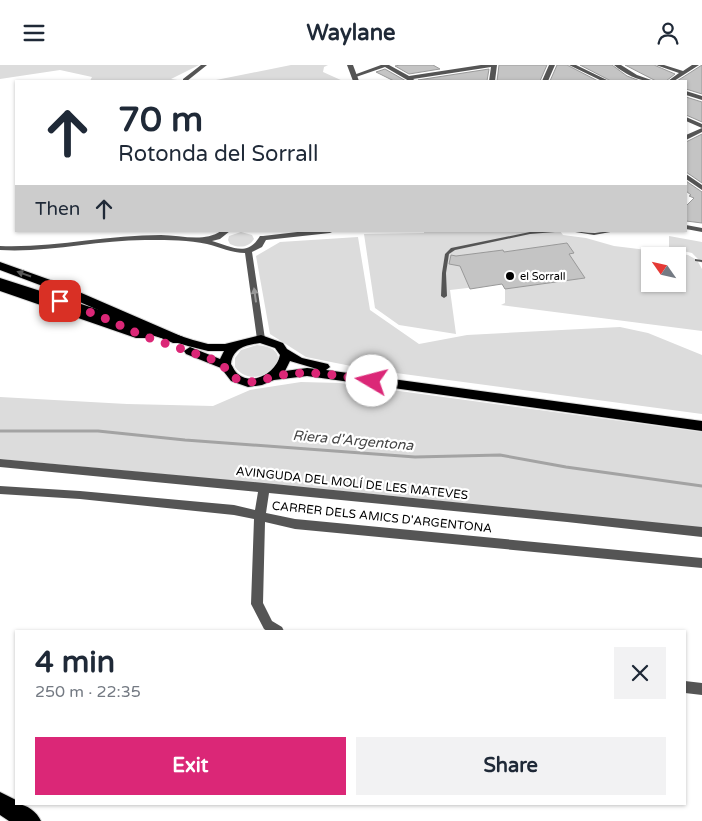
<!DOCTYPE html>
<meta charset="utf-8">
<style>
:root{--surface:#fff;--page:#f2f2f3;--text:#1f2937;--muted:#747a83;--accent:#db2777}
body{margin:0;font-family:"Varela Round",sans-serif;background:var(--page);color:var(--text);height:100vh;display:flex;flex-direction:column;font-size:19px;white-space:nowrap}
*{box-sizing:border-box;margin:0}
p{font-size:16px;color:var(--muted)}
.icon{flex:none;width:28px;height:28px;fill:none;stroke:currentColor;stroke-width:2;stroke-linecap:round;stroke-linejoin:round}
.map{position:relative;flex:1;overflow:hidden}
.sheet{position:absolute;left:15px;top:565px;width:671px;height:175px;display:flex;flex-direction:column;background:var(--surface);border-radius:0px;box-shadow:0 1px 4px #0004}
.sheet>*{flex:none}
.top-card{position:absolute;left:15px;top:15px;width:672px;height:152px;border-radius:0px;box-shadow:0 1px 4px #0004;background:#fff;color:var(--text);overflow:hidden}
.needle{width:32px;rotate:304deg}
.tools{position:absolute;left:641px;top:182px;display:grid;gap:10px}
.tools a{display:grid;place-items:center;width:45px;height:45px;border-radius:0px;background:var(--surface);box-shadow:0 1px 4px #0004;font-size:25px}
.pin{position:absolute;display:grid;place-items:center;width:42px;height:42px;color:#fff;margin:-21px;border-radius:10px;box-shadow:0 2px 8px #0006}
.me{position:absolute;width:55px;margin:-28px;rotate:278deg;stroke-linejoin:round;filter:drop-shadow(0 0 4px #0008)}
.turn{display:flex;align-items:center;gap:18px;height:105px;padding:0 20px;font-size:22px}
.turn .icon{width:65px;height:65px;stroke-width:2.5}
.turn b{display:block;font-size:35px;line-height:42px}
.then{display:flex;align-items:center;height:48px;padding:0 20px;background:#0003;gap:10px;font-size:19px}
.round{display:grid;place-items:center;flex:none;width:52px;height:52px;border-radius:0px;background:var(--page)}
.head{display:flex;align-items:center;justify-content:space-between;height:85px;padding:0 20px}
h1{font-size:30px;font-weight:800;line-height:38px}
.action{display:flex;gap:10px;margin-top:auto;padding:10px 20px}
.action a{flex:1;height:58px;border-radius:0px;background:var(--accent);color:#fff;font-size:20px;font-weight:800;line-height:58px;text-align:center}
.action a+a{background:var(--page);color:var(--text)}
header{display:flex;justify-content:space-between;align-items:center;height:65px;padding:0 20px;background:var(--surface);font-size:22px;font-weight:800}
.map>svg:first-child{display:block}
.green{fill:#dcdcdc;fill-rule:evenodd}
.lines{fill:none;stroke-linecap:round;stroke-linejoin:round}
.stream{stroke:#a3a3a3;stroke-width:3}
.building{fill:#c4c4c4;stroke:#999}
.primary-casing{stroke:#dbdbdb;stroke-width:2}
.motorway-casing{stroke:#dbdbdb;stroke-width:2}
.service{fill:#555;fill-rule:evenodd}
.minor{fill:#555;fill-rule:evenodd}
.tertiary{fill:#555;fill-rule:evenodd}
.primary{fill:#000;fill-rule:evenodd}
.motorway{fill:#000;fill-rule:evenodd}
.oneway{fill:#595959}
.oneway2{fill:#999}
.route{stroke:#db2777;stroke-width:9;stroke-dasharray:0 16.2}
.poi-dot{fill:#000;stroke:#fff;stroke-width:2}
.labels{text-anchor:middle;stroke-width:4.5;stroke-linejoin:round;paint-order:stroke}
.far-poi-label{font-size:11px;fill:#000;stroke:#fff;text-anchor:start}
.street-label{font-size:12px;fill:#000;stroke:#fff}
.water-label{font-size:14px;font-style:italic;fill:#444;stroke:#fff}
</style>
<header><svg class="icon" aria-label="menu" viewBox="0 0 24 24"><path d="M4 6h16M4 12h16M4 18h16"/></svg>Waylane<svg class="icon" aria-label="person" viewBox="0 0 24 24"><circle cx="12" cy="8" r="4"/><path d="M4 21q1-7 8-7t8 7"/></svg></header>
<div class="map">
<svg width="702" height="756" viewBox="0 0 702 756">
<rect width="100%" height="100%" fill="#fff"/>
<path class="green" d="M0 0H199L171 14 184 16H90L92 12 60 5 0 14Z
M291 0H328L324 2 323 7 343 16H211Z
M424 166H560L563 170 586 173 614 181 688 190 697 195 702 204V266L501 240 505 238V224L502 219 450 225 456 269 399 260 375 243 364 169 424 168ZM650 191H678V219H650Z
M241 167 252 170 254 174C249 183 238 183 230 179L228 175 229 171Z
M669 171 702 177V198L692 188 669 183Z
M358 172 370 245 419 279 467 270 620 262 648 268 702 290V349L366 304 306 292 270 269 256 191 280 177Z
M257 280C306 284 257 332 235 302V293L241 285Z
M301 317 340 318 702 367V466L414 433 0 394V332L127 339 213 341 250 325Z"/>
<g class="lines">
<path class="stream" d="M0 366H98L185 375 415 392 500 390 566 402 702 421"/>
</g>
<path class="building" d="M400 0H433L440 4 409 9 395 1Z
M499 0H547L540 16H497Z
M557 0H567L598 16H550Z
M580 0H612L627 11 640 16H611Z
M625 0H654L675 9 666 16H656Z
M702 0V29L686 24V16H677Z
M385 4 406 16H394L376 7Z
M489 4 487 16 418 15Z
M686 32 702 37V57L686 50Z
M702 69V118L686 107V77Z
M686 116 702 127V158L686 156V141L694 133 689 131 691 130 686 126Z
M567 178 574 188 569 189 585 213 505 224 502 219 470 224 460 201 449 199 451 190 456 191 503 185 504 187Z"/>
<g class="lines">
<defs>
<path id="primary" d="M0 213 193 275 208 279H225L261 270 283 278 287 284 302 293 328 299 330 302 326 305 702 356V366L307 311 274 315 262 320 248 322 231 316 221 303 186 289 184 286 190 282 220 294 224 286H208L188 281 121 261 0 219ZM260 278 275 283 280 290C277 306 254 322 238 309 235 307 233 302 231 299 233 283 246 280 260 278ZM290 296 317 304 307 303 285 306Z"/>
<path id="motorway" d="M0 197 56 217 183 272 185 275 183 278H173L48 223 0 205Z
M0 218 146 267 148 270 146 273H136L0 226Z
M0 727 16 735V739C27 739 37 747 41 756H9L0 750Z"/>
</defs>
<use href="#primary" class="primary-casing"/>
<use href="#motorway" class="motorway-casing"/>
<path class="service" d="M557 166 555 167 530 169 455 185 449 189 446 208 447 231 444 233 441 231 442 208 445 189 451 183 530 167Z
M569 166C577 166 586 168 595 168 602 167 609 166 616 166L594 170Z
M695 194 702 195V197L695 196Z"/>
<path class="minor" d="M201 0H207L187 16H183V14Z
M381 0H389L409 11 481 0H497L495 16H489L491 2 413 14 416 16H409L385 2 356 12 351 11Z
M549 0H555L548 16H542Z
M569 0H576L609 16H602Z
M614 0H621L637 10 654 16C639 17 625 9 614 0Z
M656 0H664L683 6 692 0H699L674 16H668L679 8Z
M686 26 702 31V35L686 30Z
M686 52 702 59V63L686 56Z
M702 63V67L686 75V70Z
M686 109 702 120V125L686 114Z
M0 394 264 418 702 462V472L567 457 269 428 266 448 295 454 702 493V503L295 464 265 457 263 538 272 556 282 562 284 566H267L264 564 251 539 254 454 234 450 80 434 0 429V421L80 426 234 440 255 445 258 427 0 402Z
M685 616 702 618V630L685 628Z"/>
<path class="tertiary" d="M347 0H353L359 16H353Z
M686 160 702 163V167L686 164Z
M221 166H230L220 174 212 176C231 181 247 193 260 171H263L306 166H334L330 168 266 175 262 182 252 187 265 274 264 276H258L257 274 245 188C232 188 220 182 207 179 189 175 169 175 150 175 100 174 50 188 0 185V181C54 183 107 170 161 170 181 170 203 178 221 166Z"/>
<use href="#primary" class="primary"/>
<use href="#motorway" class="motorway"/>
</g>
<defs><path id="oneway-solid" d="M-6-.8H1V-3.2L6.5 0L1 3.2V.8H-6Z" transform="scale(1.25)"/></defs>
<use class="oneway" href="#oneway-solid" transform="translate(24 209) rotate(-161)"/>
<use class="oneway2" href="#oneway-solid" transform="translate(255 230) rotate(-98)"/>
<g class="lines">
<path class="route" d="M60 236 100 251 141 270 217 296C226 301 229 311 239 315 253 320 264 314 277 311 309 304 340 311 372 316"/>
</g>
<circle class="poi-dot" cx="510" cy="211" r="5"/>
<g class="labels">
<g class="far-poi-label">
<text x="520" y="215">el Sorrall</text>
</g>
<g class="street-label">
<text transform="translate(352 418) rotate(6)" y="4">AVINGUDA DEL MOLÍ DE LES MATEVES</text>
<text transform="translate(382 452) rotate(6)" y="4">CARRER DELS AMICS D'ARGENTONA</text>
</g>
<g class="water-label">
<text transform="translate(353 375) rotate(5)" y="5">Riera d'Argentona</text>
</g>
</g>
</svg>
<div class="tools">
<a><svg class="needle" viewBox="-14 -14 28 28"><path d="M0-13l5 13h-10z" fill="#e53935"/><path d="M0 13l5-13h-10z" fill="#747a83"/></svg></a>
</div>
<div class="pin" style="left:60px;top:236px;background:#d93025"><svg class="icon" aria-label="arrive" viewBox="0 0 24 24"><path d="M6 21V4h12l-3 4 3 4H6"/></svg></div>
<svg class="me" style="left:372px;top:316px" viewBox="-20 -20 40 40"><circle r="19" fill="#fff"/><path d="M0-13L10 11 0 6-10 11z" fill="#db2777"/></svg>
<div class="top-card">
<div class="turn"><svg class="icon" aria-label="ahead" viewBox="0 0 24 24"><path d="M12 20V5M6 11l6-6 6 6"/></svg><div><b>70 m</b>Rotonda del Sorrall</div></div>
<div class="then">Then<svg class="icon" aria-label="ahead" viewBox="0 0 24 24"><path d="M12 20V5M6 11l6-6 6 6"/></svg></div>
</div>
<section class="sheet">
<div class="head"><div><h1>4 min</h1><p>250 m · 22:35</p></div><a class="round"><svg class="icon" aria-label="close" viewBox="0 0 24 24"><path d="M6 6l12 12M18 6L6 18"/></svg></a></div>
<div class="action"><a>Exit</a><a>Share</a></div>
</section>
</div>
